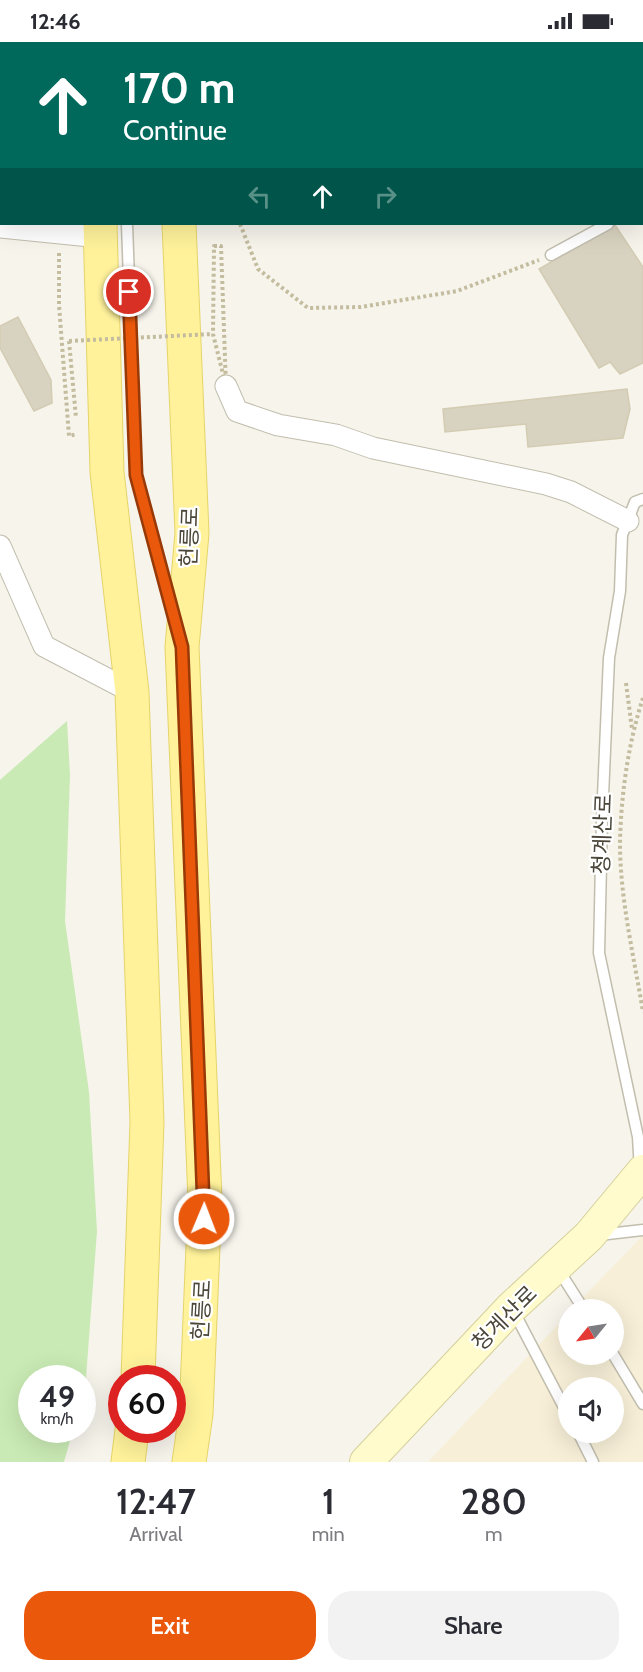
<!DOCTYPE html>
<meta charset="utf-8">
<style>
:root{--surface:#fff;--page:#f2f2f3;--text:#2b2b33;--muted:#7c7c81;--accent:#ea580c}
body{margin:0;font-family:Cabin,"Noto Sans KR",sans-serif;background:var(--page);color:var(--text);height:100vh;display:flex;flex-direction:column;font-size:22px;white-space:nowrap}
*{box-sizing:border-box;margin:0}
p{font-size:20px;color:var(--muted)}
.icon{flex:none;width:33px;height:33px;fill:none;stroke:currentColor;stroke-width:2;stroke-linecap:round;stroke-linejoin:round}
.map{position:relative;height:1420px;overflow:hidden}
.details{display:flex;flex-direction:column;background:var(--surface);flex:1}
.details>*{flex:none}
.banner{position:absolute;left:0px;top:0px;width:644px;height:183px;box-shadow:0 6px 24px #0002;background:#00695c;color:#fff;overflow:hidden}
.needle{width:39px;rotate:240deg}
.buttons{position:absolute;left:558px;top:1257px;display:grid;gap:12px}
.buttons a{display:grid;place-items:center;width:66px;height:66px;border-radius:50%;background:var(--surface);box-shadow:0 6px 24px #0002;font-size:30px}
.speed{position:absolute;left:18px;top:1323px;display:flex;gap:12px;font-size:30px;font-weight:700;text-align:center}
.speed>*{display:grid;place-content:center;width:78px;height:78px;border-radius:50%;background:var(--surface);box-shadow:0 6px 24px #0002;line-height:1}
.speed small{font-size:15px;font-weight:400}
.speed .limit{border:9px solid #d22;background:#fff;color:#111}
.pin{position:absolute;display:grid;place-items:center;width:51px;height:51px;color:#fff;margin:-26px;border:3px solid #fff;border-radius:50%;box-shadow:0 2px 6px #0007}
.me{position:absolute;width:66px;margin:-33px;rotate:1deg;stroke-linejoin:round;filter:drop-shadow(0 0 4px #0008)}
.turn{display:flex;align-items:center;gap:21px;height:126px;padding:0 24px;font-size:27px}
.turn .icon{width:78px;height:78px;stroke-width:2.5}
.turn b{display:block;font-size:42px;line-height:51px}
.lanes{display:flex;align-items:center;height:57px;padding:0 24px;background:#0003;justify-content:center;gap:30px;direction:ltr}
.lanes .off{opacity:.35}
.eta{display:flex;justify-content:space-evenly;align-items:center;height:102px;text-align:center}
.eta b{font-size:36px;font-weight:600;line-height:42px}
.cta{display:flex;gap:12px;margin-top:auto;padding:12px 24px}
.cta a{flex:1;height:69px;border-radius:24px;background:var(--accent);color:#fff;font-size:24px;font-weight:600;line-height:69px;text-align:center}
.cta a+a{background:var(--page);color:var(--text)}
.status{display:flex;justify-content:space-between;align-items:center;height:42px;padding:0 30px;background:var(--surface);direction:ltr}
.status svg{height:16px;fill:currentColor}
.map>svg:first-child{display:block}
.commercial{fill:#f7efd7;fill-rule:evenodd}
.green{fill:#c9eab4}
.building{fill:#d8d2c0;stroke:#d3ccb3;stroke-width:1.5}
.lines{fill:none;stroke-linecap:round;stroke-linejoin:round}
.service-casing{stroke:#c2beae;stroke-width:13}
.minor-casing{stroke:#c2beae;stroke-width:23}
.secondary-casing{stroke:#d6d09b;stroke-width:34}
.primary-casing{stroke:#e6d469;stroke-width:35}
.path{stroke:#c4bc9f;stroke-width:4;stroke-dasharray:3 3;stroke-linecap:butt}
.service{stroke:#fff;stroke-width:10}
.minor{stroke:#fff;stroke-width:21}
.secondary{stroke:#fffbcc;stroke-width:32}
.primary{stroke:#fff29b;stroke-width:33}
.path-bridge{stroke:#c4bc9f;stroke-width:4;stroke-dasharray:3 3;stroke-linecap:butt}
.route-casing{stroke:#983908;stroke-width:15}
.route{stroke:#ea580c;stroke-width:10}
.labels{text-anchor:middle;stroke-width:4.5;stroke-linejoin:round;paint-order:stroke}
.street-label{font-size:22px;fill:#4b4639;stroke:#fff}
</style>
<div class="status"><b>12:46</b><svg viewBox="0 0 49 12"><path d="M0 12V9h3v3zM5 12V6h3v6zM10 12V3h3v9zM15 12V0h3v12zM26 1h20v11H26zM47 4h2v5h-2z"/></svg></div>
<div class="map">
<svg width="643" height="1420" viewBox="0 0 643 1420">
<rect width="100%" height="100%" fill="#f6f4eb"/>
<path class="commercial" d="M643 1193V1420H428L568 1272V1312H614V1268L572 1267ZM568 1346H614V1390H568Z"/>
<path class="green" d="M67 679 70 733 65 879 89 1050 97 1189 85 1349 83 1356 82 1336H32V1388H73L64 1420H0V738Z"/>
<path class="building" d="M296 0H369L362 2Z
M615 183 643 225V321L620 332 610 320 599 326 539 227Z
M18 275 51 338 52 361 34 369 0 306V284Z
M627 347 630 367 623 396 528 405 526 382 445 390 443 367Z"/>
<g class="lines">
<defs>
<path id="service" d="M133 2 134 0
M267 2 268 0
M642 163 643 162
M127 182 136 433 173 573
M551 213 608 182
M640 1128 638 1095 599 911 602 777 609 616 620 549 622 493 635 460 643 457
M599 1193 643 1188
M558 1227 584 1268
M513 1268 568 1373
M613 1312 643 1362
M578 1390 593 1420"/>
<path id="minor" d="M0 12 2 14
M642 148 643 149
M0 185 100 195
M226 344 237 369 278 383 336 393 373 406 546 442 571 450 628 479
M0 504 44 604 132 650"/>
<path id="secondary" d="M366 1420 512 1265 589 1194 643 1129"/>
<path id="primary" d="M95 0V2
M171 0V2
M100 182 107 430 132 650 147 1080 138 1336
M179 182 192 491 182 605 205 1157 196 1372 189 1420
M128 1420 132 1388"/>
</defs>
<use href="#service" class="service-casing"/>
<use href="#minor" class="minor-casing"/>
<use href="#secondary" class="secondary-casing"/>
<use href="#primary" class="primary-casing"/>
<path class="path" d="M240 182 258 227 308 266 361 265 457 249 539 218
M214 204H221L226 344 213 292Z
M59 211V263L69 394 77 392
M69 299 76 376
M626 641 632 687
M643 656C628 702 621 753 620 801 620 857 634 915 643 970"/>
<use href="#service" class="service"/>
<use href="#minor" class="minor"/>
<use href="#secondary" class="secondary"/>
<use href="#primary" class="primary"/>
<path class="path-bridge" d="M69 299 213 292"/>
</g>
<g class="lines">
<defs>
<path id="route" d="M129 250 136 433 182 605 204 1177"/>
</defs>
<use href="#route" class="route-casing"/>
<use href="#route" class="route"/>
</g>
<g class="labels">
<g class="street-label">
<text transform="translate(189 495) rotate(-88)" y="8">헌릉로</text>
<text transform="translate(602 792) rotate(-88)" y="8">청계산로</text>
<text transform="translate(201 1268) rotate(-87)" y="8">헌릉로</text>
<text transform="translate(504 1276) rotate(-45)" y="8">청계산로</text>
</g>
</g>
</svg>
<div class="buttons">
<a><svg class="needle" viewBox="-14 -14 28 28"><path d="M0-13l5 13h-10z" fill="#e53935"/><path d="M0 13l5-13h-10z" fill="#7c7c81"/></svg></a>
<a><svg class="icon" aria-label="sound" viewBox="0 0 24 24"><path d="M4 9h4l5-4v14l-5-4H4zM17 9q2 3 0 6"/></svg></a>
</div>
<div class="speed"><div>49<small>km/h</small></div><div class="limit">60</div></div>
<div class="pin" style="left:129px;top:250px;background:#d93025"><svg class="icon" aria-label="arrive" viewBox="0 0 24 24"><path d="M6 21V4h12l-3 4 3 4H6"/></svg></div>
<svg class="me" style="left:204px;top:1177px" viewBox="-20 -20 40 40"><circle r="17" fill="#ea580c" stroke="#fff" stroke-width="3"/><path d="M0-11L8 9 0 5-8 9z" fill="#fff"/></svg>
<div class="banner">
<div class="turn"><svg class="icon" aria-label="ahead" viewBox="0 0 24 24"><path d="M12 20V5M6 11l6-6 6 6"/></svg><div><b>170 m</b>Continue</div></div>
<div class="lanes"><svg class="icon off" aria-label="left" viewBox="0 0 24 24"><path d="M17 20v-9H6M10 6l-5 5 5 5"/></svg><svg class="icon" aria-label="ahead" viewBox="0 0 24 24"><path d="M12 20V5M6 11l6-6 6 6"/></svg><svg class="icon off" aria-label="right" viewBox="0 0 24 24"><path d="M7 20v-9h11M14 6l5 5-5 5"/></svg></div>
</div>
</div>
<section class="details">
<div class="eta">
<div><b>12:47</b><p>Arrival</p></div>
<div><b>1</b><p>min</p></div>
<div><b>280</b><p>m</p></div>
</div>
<div class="cta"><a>Exit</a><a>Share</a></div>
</section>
